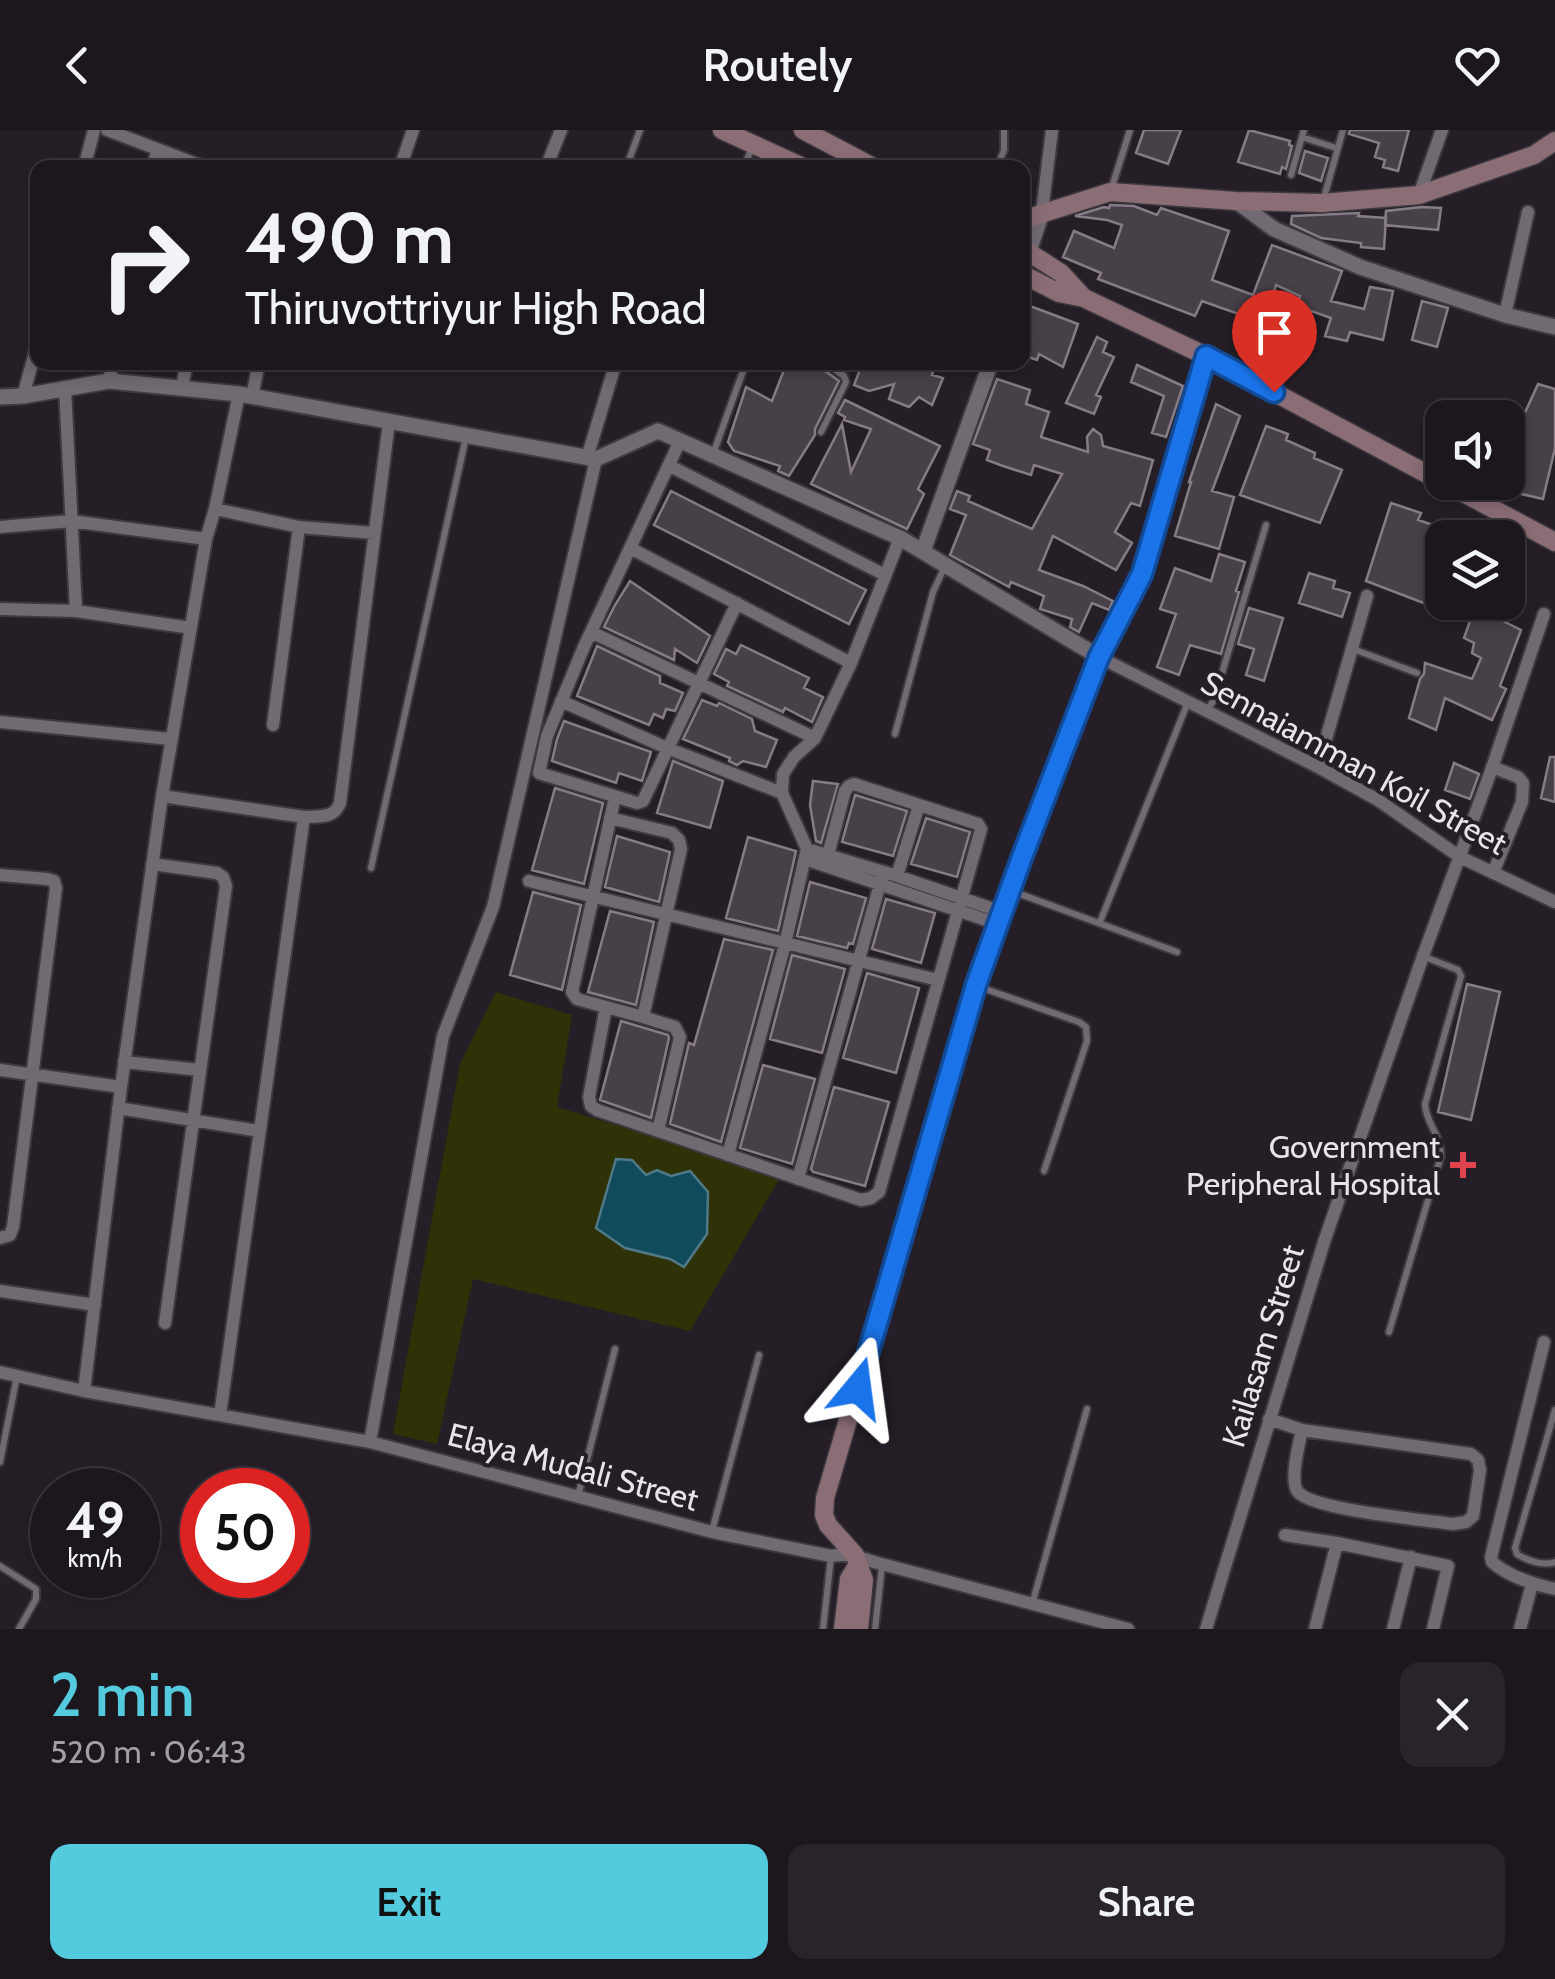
<!DOCTYPE html>
<meta charset="utf-8">
<style>
:root{--surface:#1c161d;--page:#29232a;--text:#f1f3f6;--muted:#a09fa4;--line:#3a353b;--accent:#54cade}
body{margin:0;font-family:Cabin,sans-serif;background:var(--page);color:var(--text);height:100vh;display:flex;flex-direction:column;font-size:38px;white-space:nowrap}
*{box-sizing:border-box;margin:0}
p{font-size:32px;color:var(--muted)}
.icon{flex:none;width:55px;height:55px;fill:none;stroke:currentColor;stroke-width:2;stroke-linecap:round;stroke-linejoin:round}
.map{position:relative;height:1499px;overflow:hidden}
.side{display:flex;flex-direction:column;background:var(--surface);flex:1}
.side>*{flex:none}
.guide{position:absolute;left:30px;top:30px;width:1000px;height:210px;border-radius:20px;box-shadow:0 5px 15px #0003,0 0 0 2px var(--line);background:#1c161d;color:var(--text);overflow:hidden}
.buttons{position:absolute;left:1425px;top:270px;display:grid;gap:20px}
.buttons a{display:grid;place-items:center;width:100px;height:100px;border-radius:20px;background:var(--surface);box-shadow:0 5px 15px #0003,0 0 0 2px var(--line);font-size:50px}
.speed{position:absolute;left:30px;top:1338px;display:flex;gap:20px;font-size:50px;font-weight:700;text-align:center}
.speed>*{display:grid;place-content:center;width:130px;height:130px;border-radius:50%;background:var(--surface);box-shadow:0 5px 15px #0003,0 0 0 2px var(--line);line-height:1}
.speed small{font-size:25px;font-weight:400}
.speed .limit{border:15px solid #d22;background:#fff;color:#111}
.pin{position:absolute;display:grid;place-items:center;width:85px;height:85px;color:#fff;margin:-102px -42px;border-radius:50% 50% 50% 0;rotate:-45deg;box-shadow:0 0 10px #0007}
.pin .icon{rotate:45deg}
.me{position:absolute;width:110px;margin:-55px;rotate:16deg;stroke-linejoin:round;filter:drop-shadow(0 0 8px #0008)}
.turn{display:flex;align-items:center;gap:35px;height:210px;padding:0 50px;font-size:45px}
.turn .icon{width:130px;height:130px;stroke-width:2.5}
.turn b{display:block;font-size:70px;line-height:85px}
.round{display:grid;place-items:center;flex:none;width:105px;height:105px;border-radius:20px;background:var(--page)}
.overview{display:flex;align-items:center;justify-content:space-between;height:170px;padding:0 50px}
h1{font-size:60px;font-weight:600;line-height:75px;color:var(--accent)}
.button{display:flex;gap:20px;margin-top:auto;padding:20px 50px}
.button a{flex:1;height:115px;border-radius:20px;background:var(--accent);color:#111;font-size:40px;font-weight:600;line-height:115px;text-align:center}
.button a+a{background:var(--page);color:var(--text)}
header{display:flex;justify-content:space-between;align-items:center;height:130px;padding:0 50px;background:var(--surface);font-size:45px;font-weight:600}
.map>svg:first-child{display:block}
.green{fill:#2e3206}
.water{fill:#0f4b5c;stroke:#507987;stroke-width:2.5}
.building{fill:#474049;stroke:#857c86;stroke-width:2.5}
.lines{fill:none;stroke-linecap:round;stroke-linejoin:round}
.service-casing{stroke:#3e383f;stroke-width:10}
.minor-casing{stroke:#3e383f;stroke-width:16}
.tertiary-casing{stroke:#3e383f;stroke-width:19}
.secondary-casing{stroke:#3e383f;stroke-width:21}
.service{stroke:#726a73;stroke-width:6}
.minor{stroke:#726a73;stroke-width:12}
.tertiary{stroke:#726a73;stroke-width:15}
.secondary{stroke:#8b6e75;stroke-width:18}
.route-casing{stroke:#114b97;stroke-width:25}
.route{stroke:#1a73e8;stroke-width:18}
.health-dot{fill:#e0444e;stroke:#251e27;stroke-width:4}
.labels{text-anchor:middle;stroke-width:8;stroke-linejoin:round;paint-order:stroke}
.street-label{font-size:32px;fill:#e9e4ea;stroke:#251e27}
.poi-label{font-size:32px;fill:#e9e4ea;stroke:#251e27;text-anchor:end}
</style>
<header><svg class="icon" aria-label="back" viewBox="0 0 24 24"><path d="M15 5l-7 7 7 7"/></svg>Routely<svg class="icon" aria-label="heart" viewBox="0 0 24 24"><path d="M12 20l-8-8c-3-5 5-10 8-4 3-6 11-1 8 4z"/></svg></header>
<div class="map">
<svg width="1555" height="1499" viewBox="0 0 1555 1499">
<rect width="100%" height="100%" fill="#251e27"/>
<path class="green" d="M496 862 572 885 557 977 781 1046 690 1201 473 1149 437 1314 393 1304 460 934Z"/>
<path class="water" d="M616 1029 632 1030 646 1045 657 1040 671 1046 690 1041 708 1062 707 1104 684 1137 670 1129 625 1118 596 1098Z"/>
<path class="building" d="M1144 0H1181L1168 34 1136 23Z
M1249 0 1290 11 1289 15 1292 16 1286 39 1282 37 1280 44 1238 32Z
M1350 0H1409L1398 41 1383 37 1385 30 1375 27 1379 13 1349 4Z
M1305 21 1328 28 1321 51 1299 43Z
M1110 75 1134 76 1157 85 1161 78 1229 101 1212 150 1253 165 1272 115 1342 141 1331 171 1364 179 1370 157 1393 161 1383 210 1350 202 1347 211 1325 206 1331 188 1297 176 1300 166 1276 155 1267 183 1247 177 1244 186 1202 171 1195 186 1098 149 1101 143 1063 127 1074 101 1114 118 1122 95 1107 90 1075 86 1104 77 1109 78Z
M1422 77 1441 78 1438 100 1385 95 1386 81Z
M1359 83 1358 86 1386 88 1384 119 1361 117V113L1321 108 1291 94 1292 86Z
M1422 171 1448 178 1437 217 1412 210Z
M1022 173 1078 194 1063 237 1039 224 1037 230 1025 226 1031 211 1022 207Z
M1097 207 1107 212 1103 222 1114 227 1096 265 1101 267 1094 284 1066 273Z
M787 232 804 234 825 241 839 251 815 299V305L789 346 778 341 780 336 734 321 728 312 746 257 772 271Z
M863 232H936L932 245 943 248 932 275 919 267 909 277 889 269 894 254 869 261 854 255Z
M1137 235 1183 256 1166 307 1152 303 1164 266 1131 252Z
M997 249 1030 260 1026 274 1049 282 1041 307 1088 322 1087 307 1093 299 1101 305 1103 316 1153 330 1140 376 1131 373 1115 402 1132 413 1116 440 1053 406 1039 440 1083 456 1113 471 1109 480 1092 473 1079 502 1070 497 1072 489 1040 479 1044 466 1011 452 1009 457 950 425 966 385 950 379 957 361 970 366 968 371 1032 399 1062 344 1034 335 1031 345 1003 336 987 330 990 320 973 314Z
M1538 254 1555 259V318L1543 369 1508 361V313L1516 316 1523 287Z
M845 270 940 316 918 359 924 364 907 399 811 354 842 294 851 342 871 299 844 290 845 287 838 283Z
M1216 274 1240 286 1212 361 1234 367 1219 419 1175 406 1191 352H1189Z
M1266 296 1288 304 1286 310 1315 323 1314 328 1342 340 1320 393 1240 365Z
M671 361 866 460 849 494 654 395Z
M1391 373 1421 383 1418 390 1442 398V434L1429 475 1366 451Z
M1219 424 1245 432 1236 461 1239 462 1221 524 1190 515 1179 545 1157 537 1176 484 1160 479 1175 438 1211 451Z
M1309 443 1335 451 1333 458 1350 463 1342 487 1299 473Z
M630 451 710 506 697 533 675 519 674 530 604 497 615 475Z
M1475 477 1521 500 1500 556 1506 559 1492 590 1445 568 1436 600 1409 588 1420 549 1424 544 1425 533 1472 549 1481 528 1472 523 1474 513 1464 508Z
M1249 478 1283 488 1264 551 1246 545 1254 519 1238 514Z
M741 515 809 548 804 558 823 567 812 592 785 578 783 582 727 556 729 552 714 544 726 519 736 524Z
M597 516 660 546V553L683 563 675 581 666 579 663 588 654 584 649 595 577 566Z
M702 570 717 576 719 573 752 589 755 601 777 610 766 637 743 631 737 635 729 631 730 628 683 609Z
M564 591 651 622 642 651 619 643 616 653 552 631 557 609Z
M1550 627H1555V672L1541 668Z
M673 631 723 651 710 698 657 683Z
M1454 633 1479 644 1470 669 1445 660Z
M813 651 838 654 821 713 816 711 810 675Z
M555 658 603 673 584 754 532 740Z
M855 665 907 681 893 726 842 712Z
M926 688 970 702 957 747 911 734Z
M617 706 670 722 659 772 605 757Z
M748 707 796 721 778 801 726 788Z
M810 752 866 768 853 814 849 813 847 818 797 806Z
M533 762 581 775 562 860 510 845Z
M886 769 935 783 921 833 872 819Z
M610 781 654 792 636 875 588 862Z
M724 809 773 820 721 1012 670 994 689 913 694 915Z
M792 825 845 839 822 923 770 909Z
M867 843 919 858 896 943 843 928Z
M1467 854 1500 862 1471 990 1438 982Z
M621 891 668 905 669 908 651 988 600 970Z
M763 935 815 949 792 1034 740 1018Z
M834 957 889 972 865 1056 813 1042 811 1039Z"/>
<g class="lines">
<defs>
<path id="service" d="M1302 7 1336 18
M626 38 640 0
M743 38 753 16
M997 38 1004 20V0
M1291 45 1304 0
M1111 60 1130 0
M1323 71 1343 0
M821 302 846 252 844 246 824 232
M713 324 743 241 749 232
M1353 519 1417 543
M1207 580 1214 570 1266 395
M895 604 933 462 945 436
M371 738 466 307
M1012 761 1177 822
M1100 792 1188 572
M977 856 1079 892 1086 897 1087 911 1044 1041
M1389 1202 1441 1026C1440 1002 1426 994 1425 974L1461 846 1458 840 1425 827
M1555 1280 1515 1418 1517 1424C1528 1431 1543 1436 1555 1432
M0 1332 17 1246
M578 1366 615 1219
M712 1401 759 1225
M0 1436 36 1459V1469L19 1499
M1033 1471 1087 1279
M823 1499 831 1427
M875 1499 882 1436"/>
<path id="minor" d="M107 0 207 38
M84 38 94 0
M153 38 157 19
M400 38 413 0
M546 38 561 0
M1419 65 1442 0
M1042 82 1052 0
M1505 185 1528 82
M109 251 113 232
M65 257 76 481 191 498
M182 257 187 232
M23 266 38 212
M252 267 259 232
M680 311 583 519 547 606 539 643 637 673 643 671 737 473
M587 328 616 232
M670 336 885 445
M215 379 299 397 374 403
M0 397 71 391 206 409
M630 418 851 533
M0 479 76 481
M591 502 815 608
M1099 527 1318 637 1378 670 1460 727 1555 772
M561 571 667 618 782 663
M0 592 170 609
M273 595 299 397
M1318 637 1367 466
M1492 637 1518 647 1523 653 1522 672 1493 743
M162 666 304 687 220 1285
M615 667 572 862 577 869 606 877 589 967 591 976 597 980 861 1070 871 1068 879 1062 981 699 978 694 854 654 849 656 845 661 828 725
M304 687C319 686 334 689 340 673L389 292
M807 719 897 746 1002 782
M805 729 998 794
M152 734 217 743 223 747 226 756 165 1193
M0 745 47 749 54 751 56 758 13 1097 10 1105 0 1108
M897 746 919 675
M529 751 938 850
M606 877 643 887 681 719 679 710 672 703 610 688
M643 887 675 897 680 907 658 1001
M124 932 200 940
M0 940 121 957
M118 978 259 1001
M728 1025 785 814 807 719 782 663 783 644 794 627 815 608 851 533 900 408
M798 1049 883 743
M0 1161 95 1175
M1544 1212 1491 1427 1492 1432C1509 1447 1533 1454 1555 1459
M0 1242 84 1261 370 1312 712 1402 831 1426C847 1423 858 1427 874 1432L1128 1499
M84 1261 121 957 162 666 206 409 215 379 239 264
M1269 1289 1302 1300C1299 1314 1289 1351 1298 1362 1313 1380 1425 1390 1453 1394L1466 1392 1473 1386 1480 1340 1478 1330 1471 1324 1302 1300
M370 1312 443 906 493 777 596 329
M1285 1405 1337 1413 1448 1436 1433 1499
M1206 1499 1324 1112 1423 826 1491 641 1544 484
M1315 1499 1337 1413
M1393 1499 1411 1427
M1520 1499 1532 1454"/>
<path id="tertiary" d="M1236 71 1274 99 1360 137 1505 185 1555 197
M1022 143 1042 82
M0 267 23 266 109 251 239 264 596 329 658 301 900 408 1099 527
M923 421 991 232"/>
<path id="secondary" d="M722 0 805 38
M803 0 875 38
M1022 90 1110 62 1236 71 1322 73 1419 65 1534 25 1555 11
M1022 118 1061 143 1084 168
M1022 144 1059 163 1084 168 1206 226 1442 352
M1443 352 1555 412
M843 1499 849 1449 857 1436
M859 1499 864 1450 855 1425 828 1395 824 1385 825 1368 976 855 1021 727 1099 527 1141 444 1206 226"/>
</defs>
<use href="#service" class="service-casing"/>
<use href="#minor" class="minor-casing"/>
<use href="#tertiary" class="tertiary-casing"/>
<use href="#secondary" class="secondary-casing"/>
<use href="#service" class="service"/>
<use href="#minor" class="minor"/>
<use href="#tertiary" class="tertiary"/>
<use href="#secondary" class="secondary"/>
</g>
<g class="lines">
<defs>
<path id="route" d="M858 1258 976 855 1022 727 1099 527 1142 444 1206 226 1274 262"/>
</defs>
<use href="#route" class="route-casing"/>
<use href="#route" class="route"/>
</g>
<path class="health-dot" d="M1458 1020h10v10h10v10h-10v10h-10v-10h-10v-10h10z"/>
<g class="labels">
<g class="street-label">
<text transform="translate(1354 633) rotate(29)" y="11">Sennaiamman Koil Street</text>
<text transform="translate(1263 1216) rotate(-73)" y="11">Kailasam Street</text>
<text transform="translate(573 1337) rotate(15)" y="11">Elaya Mudali Street</text>
</g>
<g class="poi-label">
<text x="1440" y="1028">Government<tspan x="1440" dy="37">Peripheral Hospital</tspan></text>
</g>
</g>
</svg>
<div class="buttons">
<a><svg class="icon" aria-label="sound" viewBox="0 0 24 24"><path d="M4 9h4l5-4v14l-5-4H4zM17 9q2 3 0 6"/></svg></a>
<a><svg class="icon" aria-label="layers" viewBox="0 0 24 24"><path d="M12 4l9 5-9 5-9-5zM3 14l9 5 9-5"/></svg></a>
</div>
<div class="speed"><div>49<small>km/h</small></div><div class="limit">50</div></div>
<div class="pin" style="left:1274px;top:262px;background:#d93025"><svg class="icon" aria-label="arrive" viewBox="0 0 24 24"><path d="M6 21V4h12l-3 4 3 4H6"/></svg></div>
<svg class="me" style="left:858px;top:1258px" viewBox="-20 -20 40 40"><path d="M0-17L14 15 0 8-14 15z" fill="#1a73e8" stroke="#fff" stroke-width="4"/></svg>
<div class="guide">
<div class="turn"><svg class="icon" aria-label="right" viewBox="0 0 24 24"><path d="M7 20v-9h11M14 6l5 5-5 5"/></svg><div><b>490 m</b>Thiruvottriyur High Road</div></div>
</div>
</div>
<section class="side">
<div class="overview"><div><h1>2 min</h1><p>520 m · 06:43</p></div><a class="round"><svg class="icon" aria-label="close" viewBox="0 0 24 24"><path d="M6 6l12 12M18 6L6 18"/></svg></a></div>
<div class="button"><a>Exit</a><a>Share</a></div>
</section>
